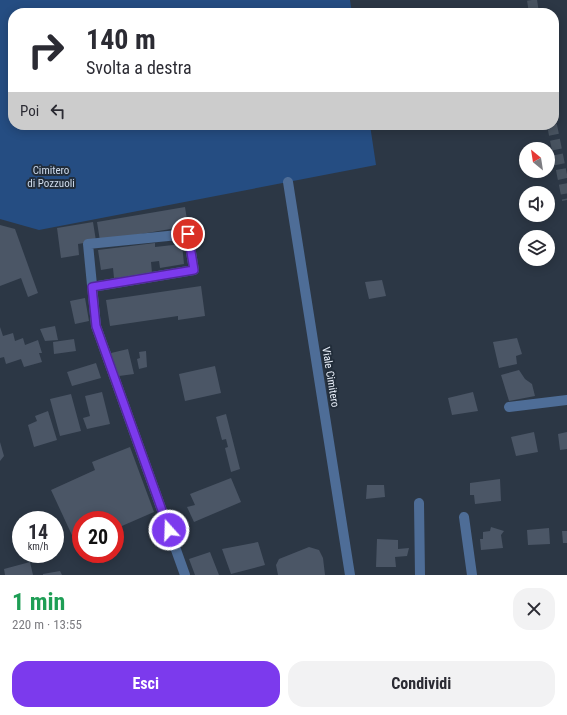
<!DOCTYPE html>
<html lang="it">
<meta charset="utf-8">
<style>
:root{--surface:#fff;--page:#f2f2f3;--text:#2b2b33;--muted:#7c7c81;--accent:#7c3aed}
body{margin:0;font-family:"Roboto Condensed",sans-serif;background:var(--page);color:var(--text);height:100vh;display:flex;flex-direction:column;font-size:15px;white-space:nowrap}
*{box-sizing:border-box;margin:0}
p{font-size:13px;color:var(--muted)}
.icon{flex:none;width:22px;height:22px;fill:none;stroke:currentColor;stroke-width:2;stroke-linecap:round;stroke-linejoin:round}
.map{position:relative;height:575px;overflow:hidden}
.sheet{display:flex;flex-direction:column;background:var(--surface);flex:1}
.sheet>*{flex:none}
.top-card{position:absolute;left:8px;top:8px;width:551px;height:122px;border-radius:16px;box-shadow:0 2px 10px #0003;background:#fff;color:var(--text);overflow:hidden}
.needle{width:26px;rotate:330deg}
.buttons{position:absolute;left:519px;top:142px;display:grid;gap:8px}
.buttons a{display:grid;place-items:center;width:36px;height:36px;border-radius:50%;background:var(--surface);box-shadow:0 2px 10px #0003;font-size:20px}
.speed{position:absolute;left:12px;top:511px;display:flex;gap:8px;font-size:20px;font-weight:700;text-align:center}
.speed>*{display:grid;place-content:center;width:52px;height:52px;border-radius:50%;background:var(--surface);box-shadow:0 2px 10px #0003;line-height:1}
.speed small{font-size:10px;font-weight:400}
.speed .limit{border:6px solid #d22;background:#fff;color:#111}
.pin{position:absolute;display:grid;place-items:center;width:34px;height:34px;color:#fff;margin:-17px;border:2px solid #fff;border-radius:50%;box-shadow:0 1px 4px #0007}
.me{position:absolute;width:44px;margin:-22px;rotate:340deg;stroke-linejoin:round;filter:drop-shadow(0 0 3px #0008)}
.turn{display:flex;align-items:center;gap:14px;height:84px;padding:0 12px;font-size:18px}
.turn .icon{width:52px;height:52px;stroke-width:2.5}
.turn b{display:block;font-size:28px;line-height:34px}
.then{display:flex;align-items:center;height:38px;padding:0 12px;background:#0003;gap:8px;font-size:15px}
.round{display:grid;place-items:center;flex:none;width:42px;height:42px;border-radius:16px;background:var(--page)}
.overview{display:flex;align-items:center;justify-content:space-between;height:68px;padding:0 12px}
h1{font-size:24px;font-weight:700;line-height:30px;color:#1e9e55}
.primary-button{display:flex;gap:8px;margin-top:auto;padding:8px 12px}
.primary-button a{flex:1;height:46px;border-radius:16px;background:var(--accent);color:#fff;font-size:16px;font-weight:700;line-height:46px;text-align:center}
.primary-button a+a{background:var(--page);color:var(--text)}
.map>svg:first-child{display:block}
.green{fill:#254d82}
.building{fill:#4b5666}
.lines{fill:none;stroke-linecap:round;stroke-linejoin:round}
.minor-tunnel{stroke:#485360;stroke-width:10;stroke-dasharray:10 5;stroke-linecap:butt}
.minor{stroke:#4e6d97;stroke-width:10}
.route-casing{stroke:#51269a;stroke-width:10}
.route{stroke:#7c3aed;stroke-width:7}
.labels{text-anchor:middle;stroke-width:4;stroke-linejoin:round;paint-order:stroke}
.park-label{font-size:11px;fill:#cfdced;stroke:#222d3a}
.street-label{font-size:11px;fill:#e9eff9;stroke:#222d3a}
</style>
<div class="map">
<svg width="567" height="575" viewBox="0 0 567 575">
<rect width="100%" height="100%" fill="#2c3745"/>
<path class="green" d="M0 0H350L352 13H13V125H370L376 165 39 230 0 219Z"/>
<path class="building" d="M185 207 188 226 100 241 97 222Z
M93 222 96 241 78 244 79 255 61 258 57 228Z
M0 225 15 229 38 293 28 297 21 278 0 286Z
M155 243V247L182 244 184 264 160 268 159 261 151 262 152 273 114 278 113 268 101 270 98 250Z
M382 280 386 296 369 299 365 282Z
M201 286 205 316 178 320V316L110 326 106 300Z
M85 298 89 321 75 324 70 301Z
M55 326 58 340 45 341 40 329Z
M0 327 3 336 13 333 15 341 23 338 25 345 38 340 42 353H39L42 362 24 367 21 359 6 364 4 357 0 358Z
M517 338 522 354 516 356 517 364 499 368 493 342Z
M74 339 76 351 54 354 53 342Z
M128 349 134 374 119 376 111 353Z
M146 351 147 367 139 369 137 359 140 358 139 352Z
M96 363 101 378 72 386 67 372Z
M215 366 221 393 185 401 179 374Z
M519 370 525 379 532 384 535 396 509 401 501 375Z
M102 392 110 424 87 429 83 418 90 416 85 396Z
M473 392 478 411 452 415 448 398Z
M71 394 81 431 60 436 50 399Z
M48 411 57 440 34 447 28 425 37 421 35 416Z
M226 414 240 469 231 472 225 448 228 447 226 439 222 440 216 417Z
M534 432 538 452 516 456 511 437Z
M567 432V449L560 450 558 434Z
M0 442 4 456 0 461Z
M130 447 154 512 115 529V520H81V544L77 546 51 490 95 470 92 462Z
M231 478 241 502 194 522 187 507 195 505 190 494Z
M500 479 501 501 475 504 474 495H470V483Z
M367 485H384L385 497 366 499Z
M491 527 504 531 501 535 503 548 481 550 480 539H483V532L490 531Z
M549 528 550 544 528 545 527 530Z
M562 531H567V543H563Z
M377 539 398 540V549L409 548 407 556 395 557 396 567H376Z
M258 542 265 565 231 574 222 549Z
M309 547 319 550 323 558 325 575H278L276 565 279 559Z
M210 552 219 575H195L189 559Z
M30 562 33 575H5L4 569Z
M60 571 62 575H43V574Z"/>
<g class="lines">
<path class="minor-tunnel" d="M532 0 534 13
M552 125 567 200"/>
<path class="minor" d="M288 182 350 575
M92 287 194 270 188 234 88 244 96 326 185 575
M509 407 567 400
M419 503 420 575
M464 517 472 575"/>
</g>
<g class="lines">
<defs>
<path id="route" d="M169 530 96 326 92 287 194 270 188 234"/>
</defs>
<use href="#route" class="route-casing"/>
<use href="#route" class="route"/>
</g>
<g class="labels">
<g class="park-label">
<text x="51" y="174">Cimitero<tspan x="51" dy="13">di Pozzuoli</tspan></text>
</g>
<g class="street-label">
<text transform="translate(331 377) rotate(81)" y="4">Viale Cimitero</text>
</g>
</g>
</svg>
<div class="buttons">
<a><svg class="needle" viewBox="-14 -14 28 28"><path d="M0-13l5 13h-10z" fill="#e53935"/><path d="M0 13l5-13h-10z" fill="#7c7c81"/></svg></a>
<a><svg class="icon" aria-label="sound" viewBox="0 0 24 24"><path d="M4 9h4l5-4v14l-5-4H4zM17 9q2 3 0 6"/></svg></a>
<a><svg class="icon" aria-label="layers" viewBox="0 0 24 24"><path d="M12 4l9 5-9 5-9-5zM3 14l9 5 9-5"/></svg></a>
</div>
<div class="speed"><div>14<small>km/h</small></div><div class="limit">20</div></div>
<div class="pin" style="left:188px;top:234px;background:#d93025"><svg class="icon" aria-label="arrive" viewBox="0 0 24 24"><path d="M6 21V4h12l-3 4 3 4H6"/></svg></div>
<svg class="me" style="left:169px;top:530px" viewBox="-20 -20 40 40"><circle r="17" fill="#7c3aed" stroke="#fff" stroke-width="3"/><path d="M0-11L8 9 0 5-8 9z" fill="#fff"/></svg>
<div class="top-card">
<div class="turn"><svg class="icon" aria-label="right" viewBox="0 0 24 24"><path d="M7 20v-9h11M14 6l5 5-5 5"/></svg><div><b>140 m</b>Svolta a destra</div></div>
<div class="then">Poi<svg class="icon" aria-label="left" viewBox="0 0 24 24"><path d="M17 20v-9H6M10 6l-5 5 5 5"/></svg></div>
</div>
</div>
<section class="sheet">
<div class="overview"><div><h1>1 min</h1><p>220 m · 13:55</p></div><a class="round"><svg class="icon" aria-label="close" viewBox="0 0 24 24"><path d="M6 6l12 12M18 6L6 18"/></svg></a></div>
<div class="primary-button"><a>Esci</a><a>Condividi</a></div>
</section>
